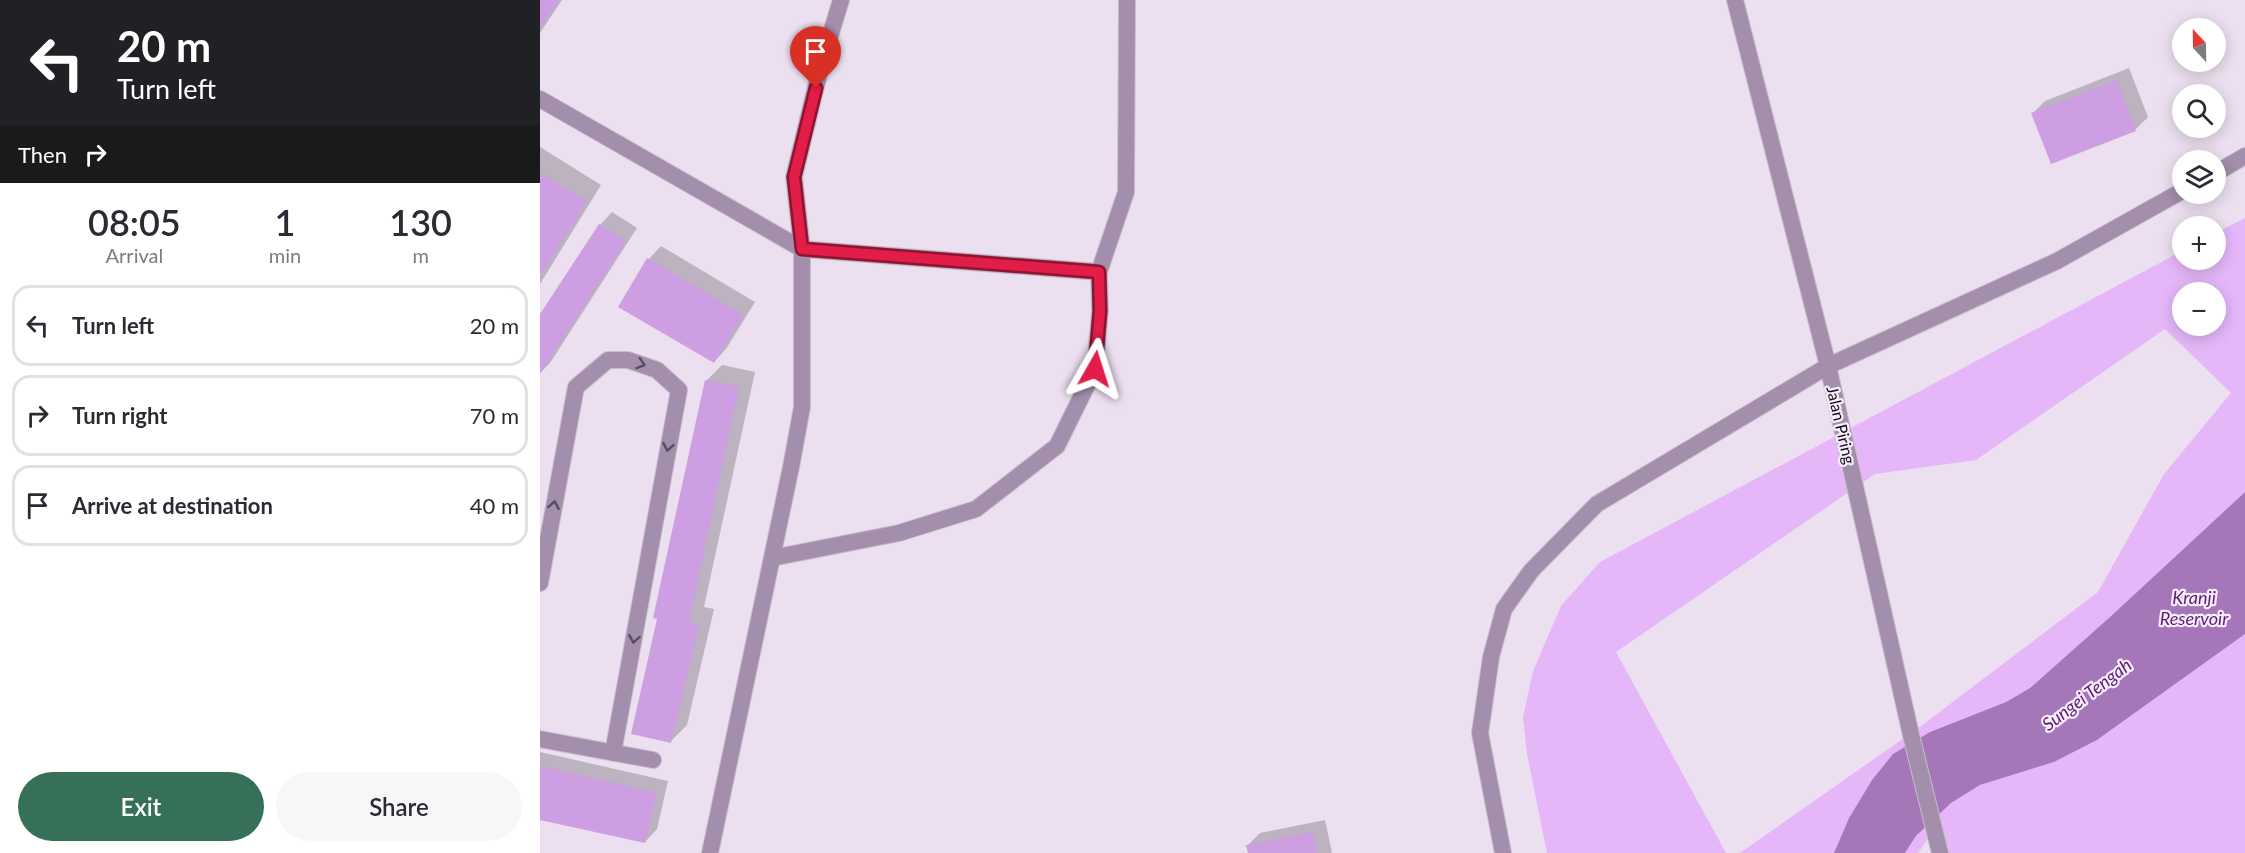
<!DOCTYPE html>
<meta charset="utf-8">
<style>
:root{--surface:#fff;--page:#f7f7f7;--text:#2b2b33;--muted:#7c7c81;--line:#e1e1e2;--accent:#367059}
body{margin:0;font-family:Lato,sans-serif;background:var(--page);color:var(--text);height:100vh;display:flex;flex-direction:column;font-size:22px;white-space:nowrap}
*{box-sizing:border-box;margin:0}
p{font-size:20px;color:var(--muted)}
.icon{flex:none;width:33px;height:33px;fill:none;stroke:currentColor;stroke-width:2;stroke-linecap:round;stroke-linejoin:round}
.map{position:relative;flex:1;overflow:hidden}
.drawer{display:flex;flex-direction:column;background:var(--surface);width:540px}
.drawer>*{flex:none}
.hud{background:#202124;color:#fff;overflow:hidden}
.needle{width:39px;rotate:338deg}
.controls{position:absolute;left:1632px;top:18px;display:grid;gap:12px}
.controls a{display:grid;place-items:center;width:54px;height:54px;border-radius:50%;background:var(--surface);box-shadow:0 3px 15px #0003;font-size:30px}
.pin{position:absolute;display:grid;place-items:center;width:51px;height:51px;color:#fff;margin:-62px -26px;border-radius:50% 50% 50% 0;rotate:-45deg;box-shadow:0 0 6px #0007}
.pin .icon{rotate:45deg}
.me{position:absolute;width:66px;margin:-33px;rotate:6deg;stroke-linejoin:round;filter:drop-shadow(0 0 4px #0008)}
.turn{display:flex;align-items:center;gap:21px;height:126px;padding:0 18px;font-size:27px}
.turn .icon{width:78px;height:78px;stroke-width:2.5}
.turn b{display:block;font-size:42px;line-height:51px}
.then{display:flex;align-items:center;height:57px;padding:0 18px;background:#0003;gap:12px;font-size:22px}
.eta{display:flex;justify-content:space-evenly;align-items:center;height:102px;text-align:center}
.eta b{font-size:36px;font-weight:600;line-height:42px}
.button{display:flex;gap:12px;margin-top:auto;padding:12px 18px}
.button a{flex:1;height:69px;border-radius:36px;background:var(--accent);color:#fff;font-size:24px;font-weight:600;line-height:69px;text-align:center}
.button a+a{background:var(--page);color:var(--text)}
ul{padding:0;list-style:none}
li{display:flex;align-items:center;gap:18px;height:81px;margin:0 12px 9px;padding:0 6px;border:3px solid var(--line);border-radius:18px}
li div{flex:1}
li b{display:block;font-size:22px}
li em{font-style:normal}
main{display:flex;flex:1;min-height:0}
.map>svg:first-child{display:block}
.green{fill:#e5b7f9;fill-rule:evenodd}
.water{fill:#a577b9}
.shadow{fill:#0003}
.building{fill:#cd9ee2}
.lines{fill:none;stroke-linecap:round;stroke-linejoin:round}
.lane-casing{stroke:#c8bdcc;stroke-width:18}
.lane{stroke:#a38eac;stroke-width:16}
.oneway{stroke:#594c5e}
.route-casing{stroke:#92132f;stroke-width:15}
.route{stroke:#e11d48;stroke-width:10}
.labels{text-anchor:middle;stroke-width:4.5;stroke-linejoin:round;paint-order:stroke}
.street-label{font-size:16px;fill:#0f0b11;stroke:#f8ecfe}
.water-label{font-size:18px;font-style:italic;fill:#5a1f6f;stroke:#f8ecfe}
</style>
<main>
<section class="drawer">
<div class="hud">
<div class="turn"><svg class="icon" aria-label="left" viewBox="0 0 24 24"><path d="M17 20v-9H6M10 6l-5 5 5 5"/></svg><div><b>20 m</b>Turn left</div></div>
<div class="then">Then<svg class="icon" aria-label="right" viewBox="0 0 24 24"><path d="M7 20v-9h11M14 6l5 5-5 5"/></svg></div>
</div>
<div class="eta">
<div><b>08:05</b><p>Arrival</p></div>
<div><b>1</b><p>min</p></div>
<div><b>130</b><p>m</p></div>
</div>
<ul>
<li><svg class="icon" aria-label="left" viewBox="0 0 24 24"><path d="M17 20v-9H6M10 6l-5 5 5 5"/></svg><div><b>Turn left</b></div><em>20 m</em></li>
<li><svg class="icon" aria-label="right" viewBox="0 0 24 24"><path d="M7 20v-9h11M14 6l5 5-5 5"/></svg><div><b>Turn right</b></div><em>70 m</em></li>
<li><svg class="icon" aria-label="arrive" viewBox="0 0 24 24"><path d="M6 21V4h12l-3 4 3 4H6"/></svg><div><b>Arrive at destination</b></div><em>40 m</em></li>
</ul>
<div class="button"><a>Exit</a><a>Share</a></div>
</section>
<div class="map">
<svg width="1705" height="853" viewBox="0 0 1705 853">
<rect width="100%" height="100%" fill="#ebdff0"/>
<path class="green" d="M1705 218V492L1570 617 1490 688 1466 702 1390 732 1332 780 1309 818 1294 853H1200L1381 726 1558 592 1624 474 1691 393 1625 329 1436 460 1335 474 1076 652 1186 853H1007L987 754 983 717 993 671 1021 606 1060 562 1642 251V260H1676V233ZM1642 292H1676V326H1642Z
M1705 634V853H1398L1393 831 1378 853H1365L1376 836 1411 803 1440 785 1514 762 1557 740Z"/>
<path class="water" d="M1705 492V634L1557 740 1514 762 1440 785 1411 803 1376 836 1365 853H1294L1309 818 1332 780 1353 754 1390 732 1466 702 1490 688 1570 617Z"/>
<path class="shadow" d="M0 0H22L0 33Z
M1589 68 1608 117 1596 129 1512 162 1493 113 1505 101Z
M0 147 61 185 0 284Z
M72 212 97 228 10 363 0 373V317L60 225Z
M121 246 215 302 186 349 174 362 80 306 109 259Z
M182 365 215 372 164 607 174 609 147 725 131 741 119 618 166 381Z
M0 752 128 781 117 829 105 842 0 818Z
M785 820 792 853H709L708 845 720 833Z"/>
<path class="building" d="M0 0H19L0 29Z
M1577 80 1596 131 1511 164 1491 113Z
M0 173 47 201 0 276Z
M59 224 86 241 0 374V314Z
M107 258 204 315 174 363 78 307Z
M165 380 199 387 149 622 159 625 131 743 91 734 117 619 113 618Z
M0 766 117 793 105 843 0 820Z
M773 832 777 853H708L706 845Z"/>
<g class="lines">
<defs>
<path id="lane" d="M1195 0 1288 366 1371 735 1400 853
M0 99 262 249 559 272
M1676 173 1705 156
M232 558 359 533 436 509 517 446 555 369 560 311 559 272 586 192 587 0
M0 583 36 387 68 360H88L117 370 139 390 73 753
M0 739 113 760
M170 853 251 467 262 407V249L254 177 281 66 301 0
M963 853 940 733 951 657 964 609 991 571 1057 504 1288 366 1517 261 1642 191"/>
</defs>
<use href="#lane" class="lane-casing"/>
<use href="#lane" class="lane"/>
</g>
<defs><path id="oneway-chevron" d="M-2-3.5L2.5 0L-2 3.5" fill="none" stroke-width="1.6" stroke-linecap="round" stroke-linejoin="round" transform="scale(1.5)"/></defs>
<g class="oneway">
<use href="#oneway-chevron" transform="translate(101 364) rotate(18)"/>
<use href="#oneway-chevron" transform="translate(128 447) rotate(100)"/>
<use href="#oneway-chevron" transform="translate(14 505) rotate(-80)"/>
<use href="#oneway-chevron" transform="translate(94 639) rotate(100)"/>
</g>
<g class="lines">
<defs>
<path id="route" d="M276 88 254 177 262 249 559 272 560 311 555 369"/>
</defs>
<use href="#route" class="route-casing"/>
<use href="#route" class="route"/>
</g>
<g class="labels">
<g class="street-label">
<text transform="translate(1301 425) rotate(77)" y="6">Jalan Piring</text>
</g>
<g class="water-label">
<text x="1654" y="604">Kranji<tspan x="1654" dy="21">Reservoir</tspan></text>
<text transform="translate(1547 695) rotate(-37)" y="6">Sungei Tengah</text>
</g>
</g>
</svg>
<div class="controls">
<a><svg class="needle" viewBox="-14 -14 28 28"><path d="M0-13l5 13h-10z" fill="#e53935"/><path d="M0 13l5-13h-10z" fill="#7c7c81"/></svg></a>
<a><svg class="icon" aria-label="search" viewBox="0 0 24 24"><circle cx="10" cy="10" r="6"/><path d="M15 15l6 6"/></svg></a>
<a><svg class="icon" aria-label="layers" viewBox="0 0 24 24"><path d="M12 4l9 5-9 5-9-5zM3 14l9 5 9-5"/></svg></a>
<a>+</a>
<a>−</a>
</div>
<div class="pin" style="left:276px;top:88px;background:#d93025"><svg class="icon" aria-label="arrive" viewBox="0 0 24 24"><path d="M6 21V4h12l-3 4 3 4H6"/></svg></div>
<svg class="me" style="left:555px;top:369px" viewBox="-20 -20 40 40"><path d="M0-17L14 15 0 8-14 15z" fill="#e11d48" stroke="#fff" stroke-width="4"/></svg>
</div>
</main>
